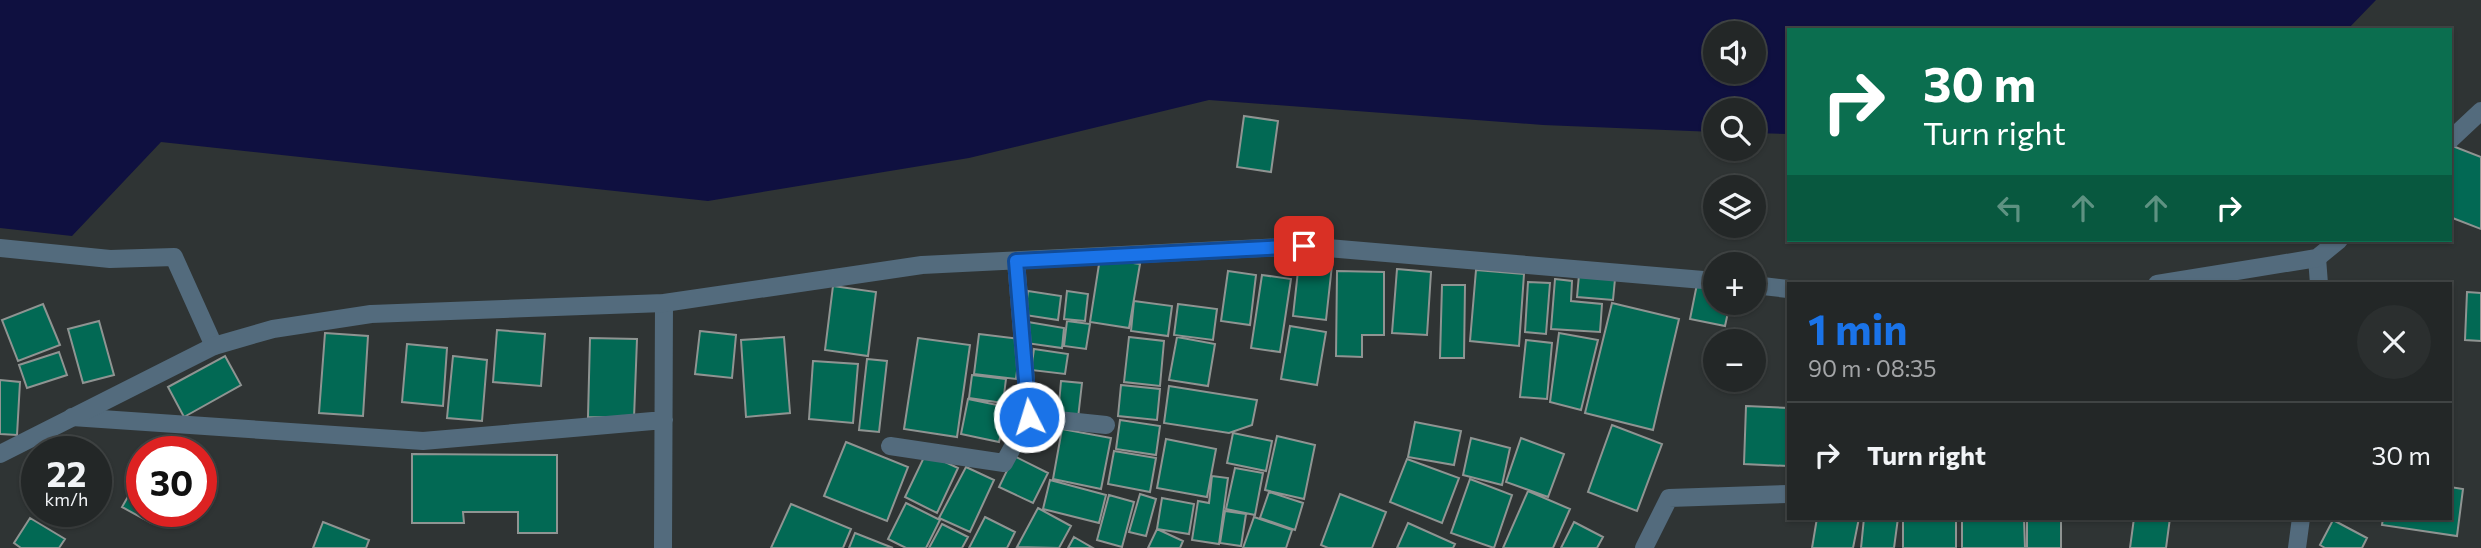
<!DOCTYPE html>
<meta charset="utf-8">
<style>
:root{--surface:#232727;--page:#2b2f2f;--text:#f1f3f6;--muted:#a3a5a7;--line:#404444;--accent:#1a73e8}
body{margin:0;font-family:Commissioner,sans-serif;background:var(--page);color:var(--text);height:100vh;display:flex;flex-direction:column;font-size:26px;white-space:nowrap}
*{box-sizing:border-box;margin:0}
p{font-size:23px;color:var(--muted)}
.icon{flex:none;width:38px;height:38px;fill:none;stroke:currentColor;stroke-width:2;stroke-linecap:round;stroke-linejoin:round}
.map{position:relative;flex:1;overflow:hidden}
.drawer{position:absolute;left:1787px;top:282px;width:665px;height:238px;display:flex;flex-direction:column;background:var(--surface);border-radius:0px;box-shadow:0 2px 5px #0004,0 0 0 2px var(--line)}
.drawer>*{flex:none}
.top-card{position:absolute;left:1787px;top:28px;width:665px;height:214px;border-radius:0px;box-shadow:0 2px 5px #0004,0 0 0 2px var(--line);background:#0b6e4f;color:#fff;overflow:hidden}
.controls{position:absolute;left:1703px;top:21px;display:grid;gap:14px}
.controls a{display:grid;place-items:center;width:63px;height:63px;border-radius:50%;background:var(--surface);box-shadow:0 2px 5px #0004,0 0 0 2px var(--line);font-size:35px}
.speed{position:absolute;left:21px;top:436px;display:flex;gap:14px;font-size:35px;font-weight:700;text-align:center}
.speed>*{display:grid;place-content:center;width:91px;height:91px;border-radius:50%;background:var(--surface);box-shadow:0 2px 5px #0004,0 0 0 2px var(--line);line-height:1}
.speed small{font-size:18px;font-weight:400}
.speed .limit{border:10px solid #d22;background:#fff;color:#111}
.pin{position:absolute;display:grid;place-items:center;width:60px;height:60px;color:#fff;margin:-30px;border-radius:14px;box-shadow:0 4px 10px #0006}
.me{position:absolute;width:77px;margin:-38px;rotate:355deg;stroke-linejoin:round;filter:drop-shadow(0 0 5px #0008)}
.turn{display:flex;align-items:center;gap:24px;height:147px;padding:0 21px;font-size:32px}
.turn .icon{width:91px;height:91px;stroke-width:2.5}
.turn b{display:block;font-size:49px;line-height:60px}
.lanes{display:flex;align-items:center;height:66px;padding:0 21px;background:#0003;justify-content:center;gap:35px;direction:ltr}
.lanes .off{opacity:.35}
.round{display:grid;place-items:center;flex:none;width:74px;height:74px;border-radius:37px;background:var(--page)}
.overview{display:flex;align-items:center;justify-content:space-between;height:119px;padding:0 21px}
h1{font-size:42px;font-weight:700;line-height:52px;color:var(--accent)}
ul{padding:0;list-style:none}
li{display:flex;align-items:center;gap:21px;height:105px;padding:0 21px;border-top:2px solid var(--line)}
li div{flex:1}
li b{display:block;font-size:26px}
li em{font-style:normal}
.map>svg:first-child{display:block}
.water{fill:#0f1040;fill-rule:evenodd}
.building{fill:#026954;stroke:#8f9492;stroke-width:2}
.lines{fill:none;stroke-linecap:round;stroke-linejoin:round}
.minor{stroke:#536b7d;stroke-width:18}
.tertiary{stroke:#536b7d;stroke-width:18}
.route-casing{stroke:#114b97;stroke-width:18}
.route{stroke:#1a73e8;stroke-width:12}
</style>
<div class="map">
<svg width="2481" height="548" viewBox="0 0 2481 548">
<rect width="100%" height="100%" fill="#2f3434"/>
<path class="water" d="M0 0H2376L2347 30H1788V134L1754 133V110H1715V132L1543 125 1209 100 969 158 708 201 161 142 72 236 0 228ZM1715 33H1754V72H1715Z"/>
<path class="building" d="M1244 116 1278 121 1271 172 1237 167Z
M2450 145 2481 157V229L2450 217Z
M1100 258 1140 264 1129 328 1090 322Z
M1299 262 1332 265 1326 320 1293 316Z
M1397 269 1431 272 1427 335 1392 333Z
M1476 270 1524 274 1519 346 1470 341Z
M1228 271 1256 275 1250 325 1221 321Z
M1337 271 1384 272V335H1362V357L1336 356Z
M1262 275 1291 279 1280 352 1251 348Z
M1579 275 1615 279 1613 300 1577 297Z
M1555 279 1572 281 1571 301 1602 304 1600 332 1551 329Z
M1528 282 1550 283 1546 334 1525 332Z
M1697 284 1715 288V303H1730L1725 326 1690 319Z
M1442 285H1465L1464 358H1440Z
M833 286 876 292 868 356 825 350Z
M1028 291 1061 296 1058 320 1025 315Z
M1067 291 1088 294 1085 321 1064 319Z
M2467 292 2481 293V341L2465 340Z
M1134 301 1172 306 1168 336 1131 331Z
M1612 303 1679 319 1653 430 1585 413Z
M43 304 60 345 18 361 2 320Z
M1178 304 1217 309 1213 340 1174 335Z
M99 321 114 375 83 383 68 329Z
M1067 321 1090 324 1086 349 1064 346Z
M1028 322 1064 328 1062 348 1026 343Z
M1290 326 1326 332 1317 385 1281 379Z
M497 330 545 334 541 386 493 382Z
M700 331 736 335 732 378 695 374Z
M325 333 368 336 363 416 319 413Z
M1559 333 1598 340 1581 410 1550 402Z
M979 334 1021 339 1016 379 974 374Z
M784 337 790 413 746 417 741 340Z
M1129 337 1164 341 1160 386 1124 382Z
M1177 337 1215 344 1208 386 1169 380Z
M590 338 637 339 634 418 588 417Z
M918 338 970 345 957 437 904 429Z
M1526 340 1552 343 1547 399 1520 397Z
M407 344 447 348 443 406 402 402Z
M1034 349 1068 354 1065 374 1031 370Z
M59 352 67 375 27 388 19 365Z
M225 356 241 385 184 417 168 387Z
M453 356 487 360 482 421 447 418Z
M867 359 887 361 879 432 859 430Z
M813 361 858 364 853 423 809 419Z
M972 375 1006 379 1003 403 969 398Z
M0 380 20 382 17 435 0 434Z
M1061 381 1082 383 1078 418 1058 416Z
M1121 385 1160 389 1157 420 1118 416Z
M1169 386 1257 400 1252 425 1229 433 1164 423Z
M968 399 1007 407 999 442 961 434Z
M1746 406 1788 408V466L1744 464Z
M1120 420 1160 426 1156 455 1116 449Z
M1415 422 1461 431 1454 465 1408 457Z
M1612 425 1662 444 1637 511 1588 492Z
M1062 429 1111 438 1101 489 1053 479Z
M1233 433 1272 441 1266 471 1227 463Z
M1277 436 1315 445 1304 499 1265 490Z
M1471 438 1510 448 1502 485 1463 475Z
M1521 438 1564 454 1548 497 1506 482Z
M1166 439 1216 449 1207 497 1157 488Z
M846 442 908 467 887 521 824 496Z
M1114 451 1156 458 1150 492 1108 484Z
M926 453 958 468 937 513 905 497Z
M412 454 557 455V533H518V512H463L464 523H412Z
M1014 456 1048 473 1033 503 999 487Z
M1407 459 1459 478 1442 523 1390 502Z
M966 467 994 480 970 532 939 518Z
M1235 468 1263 473 1255 515 1226 509Z
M142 472V511H158L151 523 122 507Z
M1212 476 1228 478 1219 544 1192 540 1198 501 1209 503Z
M1470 479 1512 495 1494 548 1451 533Z
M1050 480 1106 495 1099 523 1043 509Z
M2450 487 2463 489 2457 536 2382 525 2383 518H2450Z
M1528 491 1570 509 1553 548H1503Z
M1269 492 1303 503 1295 530 1260 518Z
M1140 494 1156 499 1146 536 1129 532Z
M1340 494 1386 512 1372 548H1328L1321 545Z
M1109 495 1134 502 1122 547 1097 540Z
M1162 498 1194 504 1189 534 1157 529Z
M906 503 940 520 926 548H906L888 539Z
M791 504 851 529 843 548H771Z
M1038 508 1071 526 1059 548 1017 547Z
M1225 511 1246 514 1241 546 1220 543Z
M985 517 1015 532 1007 548H969Z
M1254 517 1292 530 1286 548H1243Z
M30 518 65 539 59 548H21L14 543Z
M1817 518H1859L1853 548H1812Z
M1864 518H1898L1894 548H1861Z
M1903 518H1956V548H1903Z
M1962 518H2024L2025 548H1962Z
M2027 518H2061V548H2027Z
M2134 518H2170L2166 548H2130Z
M2333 520 2367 538 2362 548H2325L2320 545Z
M323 522 369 540 366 548H313Z
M1574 522 1603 537 1597 548H1561Z
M1408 523 1455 544 1453 548H1397Z
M942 524 968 537 962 548H929Z
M1157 529 1183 541 1180 548H1148Z
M855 533 893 548H849Z
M1074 537 1093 548H1068Z"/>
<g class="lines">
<path class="minor" d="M0 248 110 259 174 257 214 346
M2317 258 2319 284
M72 417 423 441 664 420
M1029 417 1106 425
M890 446 1004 463 1029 417 1016 261
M663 548 664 303
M1644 548 1669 498 1788 494
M2297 548 2301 518"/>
<path class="tertiary" d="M2450 140 2481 111
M2157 284 2317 258 2339 240
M1754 285 1788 289
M0 454 214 346 273 329 371 314 664 303 922 265 1304 246 1715 281"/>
</g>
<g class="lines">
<defs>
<path id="route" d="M1029 417 1016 261 1304 246"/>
</defs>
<use href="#route" class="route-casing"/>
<use href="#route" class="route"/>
</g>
</svg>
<div class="controls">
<a><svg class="icon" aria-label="sound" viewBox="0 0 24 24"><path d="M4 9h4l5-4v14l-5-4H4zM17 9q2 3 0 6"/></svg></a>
<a><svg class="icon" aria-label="search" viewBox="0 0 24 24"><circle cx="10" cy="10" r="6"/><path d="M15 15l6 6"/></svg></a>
<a><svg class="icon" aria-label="layers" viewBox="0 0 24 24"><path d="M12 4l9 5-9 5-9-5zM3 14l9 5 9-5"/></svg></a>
<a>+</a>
<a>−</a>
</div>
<div class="speed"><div>22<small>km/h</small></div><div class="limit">30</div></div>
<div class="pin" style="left:1304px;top:246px;background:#d93025"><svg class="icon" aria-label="arrive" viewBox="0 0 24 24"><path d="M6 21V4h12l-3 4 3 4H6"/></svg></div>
<svg class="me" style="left:1029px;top:417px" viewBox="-20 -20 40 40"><circle r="17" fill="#1a73e8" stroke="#fff" stroke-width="3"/><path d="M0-11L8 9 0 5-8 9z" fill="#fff"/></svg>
<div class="top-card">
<div class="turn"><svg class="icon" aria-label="right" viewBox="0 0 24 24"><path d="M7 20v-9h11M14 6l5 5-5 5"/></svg><div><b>30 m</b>Turn right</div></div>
<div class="lanes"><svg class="icon off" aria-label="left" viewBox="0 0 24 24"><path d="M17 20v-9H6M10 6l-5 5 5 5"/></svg><svg class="icon off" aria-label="ahead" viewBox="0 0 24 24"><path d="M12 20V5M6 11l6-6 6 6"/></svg><svg class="icon off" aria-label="ahead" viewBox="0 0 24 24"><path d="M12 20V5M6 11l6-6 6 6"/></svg><svg class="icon" aria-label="right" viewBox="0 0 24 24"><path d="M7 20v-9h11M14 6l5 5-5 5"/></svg></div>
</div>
<section class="drawer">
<div class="overview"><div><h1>1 min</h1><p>90 m · 08:35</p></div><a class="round"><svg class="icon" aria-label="close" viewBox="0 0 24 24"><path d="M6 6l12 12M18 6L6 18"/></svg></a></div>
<ul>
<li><svg class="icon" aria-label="right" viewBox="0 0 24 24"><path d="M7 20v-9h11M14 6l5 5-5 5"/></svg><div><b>Turn right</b></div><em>30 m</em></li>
</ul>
</section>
</div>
